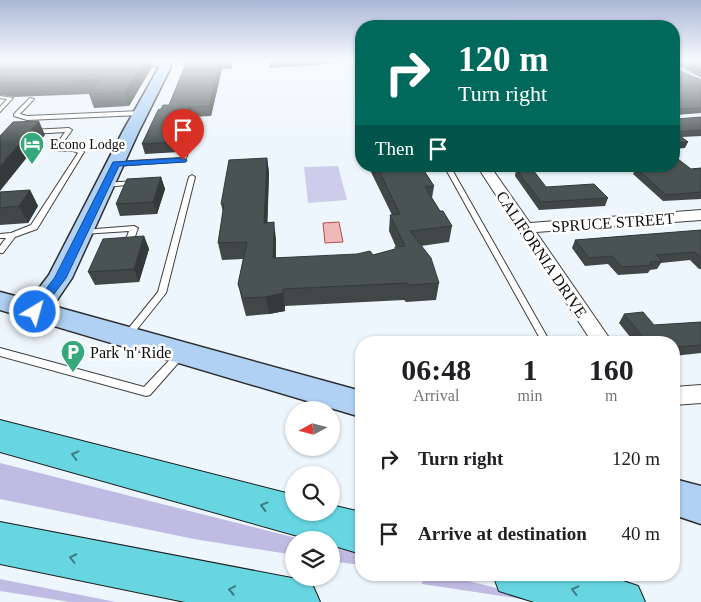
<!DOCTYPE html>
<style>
:root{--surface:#fff;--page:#f6f6f6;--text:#202124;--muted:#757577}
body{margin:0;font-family:"Times New Roman",serif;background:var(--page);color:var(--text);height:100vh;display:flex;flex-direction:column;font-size:19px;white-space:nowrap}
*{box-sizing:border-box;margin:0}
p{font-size:16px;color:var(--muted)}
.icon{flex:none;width:28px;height:28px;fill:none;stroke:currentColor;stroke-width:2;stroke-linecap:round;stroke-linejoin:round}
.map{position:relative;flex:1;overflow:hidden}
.side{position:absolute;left:355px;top:336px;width:325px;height:245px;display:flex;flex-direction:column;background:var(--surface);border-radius:20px;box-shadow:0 1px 4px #0004}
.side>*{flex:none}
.guide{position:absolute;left:355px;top:20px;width:325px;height:152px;border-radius:20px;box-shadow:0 1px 4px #0004;background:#00695c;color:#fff;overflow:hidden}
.needle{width:32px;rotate:263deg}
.buttons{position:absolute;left:285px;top:401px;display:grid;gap:10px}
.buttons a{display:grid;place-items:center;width:55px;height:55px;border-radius:50%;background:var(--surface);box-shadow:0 1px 4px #0004;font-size:25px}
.pin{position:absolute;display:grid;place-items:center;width:42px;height:42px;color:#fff;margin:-51px -21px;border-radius:50% 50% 50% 0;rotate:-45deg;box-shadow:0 0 5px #0007}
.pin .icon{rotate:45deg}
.me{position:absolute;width:55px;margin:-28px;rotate:37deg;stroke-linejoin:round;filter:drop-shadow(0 0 4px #0008)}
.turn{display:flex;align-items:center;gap:18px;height:105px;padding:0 20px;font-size:22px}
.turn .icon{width:65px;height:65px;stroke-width:2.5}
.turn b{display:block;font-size:35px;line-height:42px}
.then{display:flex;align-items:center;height:48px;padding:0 20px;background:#0003;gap:10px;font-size:19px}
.eta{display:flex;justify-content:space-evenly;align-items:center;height:85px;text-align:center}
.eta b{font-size:30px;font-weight:600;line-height:35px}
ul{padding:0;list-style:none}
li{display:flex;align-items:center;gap:15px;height:75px;padding:0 20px}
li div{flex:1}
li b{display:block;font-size:19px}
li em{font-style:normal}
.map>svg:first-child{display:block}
.green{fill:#c0bbe3}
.pitch{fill:#cccdeb}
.water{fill:#eeb9b8;stroke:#bb4c49}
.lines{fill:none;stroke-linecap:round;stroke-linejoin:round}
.lane-casing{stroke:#3f3f3f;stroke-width:2}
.street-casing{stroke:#3f3f3f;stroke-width:2}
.secondary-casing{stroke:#2e2e2e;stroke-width:3}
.highway-casing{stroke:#1d1d1d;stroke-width:2}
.lane{fill:#fff;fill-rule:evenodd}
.street{fill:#fff;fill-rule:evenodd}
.secondary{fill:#b0d1f4;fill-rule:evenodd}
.highway{fill:#67d6e1;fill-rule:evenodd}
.wall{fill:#404747}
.shaded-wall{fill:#343a3a}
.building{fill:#4a5353;stroke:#343a3a}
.oneway{stroke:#3e7b81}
.route{fill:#1a73e8;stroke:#114b97}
.labels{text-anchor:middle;stroke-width:5;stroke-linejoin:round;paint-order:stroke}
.far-poi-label{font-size:14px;fill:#0c0c0c;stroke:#fff;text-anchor:start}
.street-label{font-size:16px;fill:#0c0c0c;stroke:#fff}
.poi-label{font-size:16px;fill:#0c0c0c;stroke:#fff;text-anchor:start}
</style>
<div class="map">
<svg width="701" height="602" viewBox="0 0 701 602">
<rect width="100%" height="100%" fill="#edf6fd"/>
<path class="green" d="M0 463 304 540H294V555L194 539 0 499Z
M331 547 361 554V565L331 561Z
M419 575H444L533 597 534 601 422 584 423 576Z
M0 579 116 602H70L0 591Z"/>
<path class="pitch" d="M338 166 347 200 308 203 304 167Z"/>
<path class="water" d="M339 222 343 242 325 243 323 223Z"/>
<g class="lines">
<defs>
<path id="lane" d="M0 96 13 98 0 112V107L7 99 0 98Z
M30 98 34 99 20 114 27 116 141 111 144 113 141 115 27 120 14 116V114Z
M197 117 200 119 185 161 116 166 113 164 116 162 181 158 194 119Z
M69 128 72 130 60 147H76L84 152 37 229 15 237 3 253H0V246L6 238H0V234L11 233 31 225 78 153C70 148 60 153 53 149L65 132 32 134 29 132 32 130Z
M444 166H450L550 342H542Z
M192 175 195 177 166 293 130 338H124L122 336 124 334 158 292 189 177Z
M135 181 138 183 137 184 105 187 102 185 105 183Z
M134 226 138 228 132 245 128 247 124 245 129 231 83 234 79 232 83 230Z
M0 348 144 387 179 350H185L187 353 150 395 146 396 0 356Z"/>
<path id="street" d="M477 166H490L530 223 701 210V220L536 232 612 342H592Z
M701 385V403L674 405V387Z"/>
<path id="secondary" d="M144 61H167L171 67 139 131 72 278 53 306 361 391V417L0 310V292L30 300 49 275 123 131 159 67 146 64Z
M674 63 701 77V86L674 72Z
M674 479 701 486V524L674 515Z"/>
<path id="highway" d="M0 420 294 495V512H331V505L361 512V554L331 545V540H312L0 452Z
M0 522 297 579 313 586 320 602H185L0 564Z
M493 575H605L638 586 645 602H534L499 591Z"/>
</defs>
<use href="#lane" class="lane-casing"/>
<use href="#street" class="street-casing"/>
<use href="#secondary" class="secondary-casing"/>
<use href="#highway" class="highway-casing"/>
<use href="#lane" class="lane"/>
<use href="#street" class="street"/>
<use href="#secondary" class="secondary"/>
<use href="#highway" class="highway"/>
</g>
<path class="wall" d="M0 61H151L152 67 129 106 94 108 89 94 14 97 0 95Z
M187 61H233L231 69H222L211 116 191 117 180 152 145 154 142 144 161 109 169 105Z
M269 61H348L318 65 269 68Z
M674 61H701V75L675 63V69L701 80V113L676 115 677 119 701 117V136L682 137 688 142 685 148 674 149Z
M267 158 269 173 267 223 276 239V258L373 255 395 249V247H396L389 231 390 215H392L369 168V166H421L434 186 432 198 440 211 452 226 449 242 421 246 439 283 436 300 406 302 404 300 285 306V311L269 314 246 316 242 301 238 284 243 259 222 260 218 243 223 212 221 204Z
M627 166H674L691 169 701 168V199L663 201 633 174 634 172Z
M516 169 546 187 608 198 605 206 539 210 515 176Z
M161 177 165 189 157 214 120 216 116 204Z
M30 190 38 206 28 223 0 225V192Z
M701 230V269H699L690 260 661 263 657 269 650 270 648 273 618 275 608 264 585 266 572 248 575 240Z
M144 236 149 249 139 282 95 285 88 272Z
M624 314 654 325 701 322V353L674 356V342H634L619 323Z"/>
<path class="shaded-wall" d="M145 61H151L152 67 129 106 125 92Z
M220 61 222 69 211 116 209 106Z
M229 61H233L231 69Z
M318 61H348L318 65Z
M189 107 191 117 180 152 177 142Z
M39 121 45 135 0 191V166Z
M267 158 269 173 267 239 264 223Z
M161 177 165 189 157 214 153 202Z
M30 190 38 206 28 223 19 206Z
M274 222 276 239 275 275 273 258Z
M144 236 149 249 139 282 134 269Z
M283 289 285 311 269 314 266 297Z"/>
<path class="building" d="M0 61H145L125 92 89 94 100 80 8 83 0 82Z
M187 61H230H220L209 106 189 107 177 142 142 144 158 110 161 109 163 105H169Z
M269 61H291L268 62Z
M674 61H675V69L701 80V108L676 109 675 111 677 119 701 117V130L674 132 688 142 674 143Z
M683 61H701V69Z
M39 121 0 166V136L13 122Z
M674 156 691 169 701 168V192L666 195 636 168H639L637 166H674Z
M267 158 264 223 274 222 273 258 357 254 370 251 373 255 395 249V247L405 246 390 215 400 214 377 166H421L434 186 425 187 440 211H443L452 226 410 231 431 258 439 283 408 285 406 283 283 289V293L266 297 243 298 238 284 247 242 218 243 224 204H221L229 160Z
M520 166H530L546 187 594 184 608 198 541 202 516 169Z
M161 177 153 202 116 204 127 179Z
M30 190 19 206 0 208V192Z
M701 230V258L695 252 656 255 662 261 650 262 652 265 622 267 612 256 589 258 575 240Z
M144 236 134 269 88 272 103 239Z
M643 312 654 325 701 322V345L674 347V342H647L624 314Z"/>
<defs><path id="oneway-chevron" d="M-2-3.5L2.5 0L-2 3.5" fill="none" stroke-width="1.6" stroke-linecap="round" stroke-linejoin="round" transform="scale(1.25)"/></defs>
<g class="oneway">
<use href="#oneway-chevron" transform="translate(75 455) rotate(-166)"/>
<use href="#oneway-chevron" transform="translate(264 506) rotate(-165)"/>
<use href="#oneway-chevron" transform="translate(73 558) rotate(-168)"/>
<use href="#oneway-chevron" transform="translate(232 590) rotate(-169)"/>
<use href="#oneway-chevron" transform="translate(575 590) rotate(-166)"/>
</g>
<linearGradient id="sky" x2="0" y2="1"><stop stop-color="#aab6d5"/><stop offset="0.42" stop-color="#f7fbfe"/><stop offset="1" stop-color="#f7fbfe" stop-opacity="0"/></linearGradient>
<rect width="701" height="145" fill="url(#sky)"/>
<path class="route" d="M183 158 187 160 186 162 119 166 66 278 39 314H31L29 312 31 309 55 277 113 162Z"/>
<defs>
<symbol id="hotel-pin" viewBox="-11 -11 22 30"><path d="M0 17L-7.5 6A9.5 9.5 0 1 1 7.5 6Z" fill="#36a97a" stroke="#fff"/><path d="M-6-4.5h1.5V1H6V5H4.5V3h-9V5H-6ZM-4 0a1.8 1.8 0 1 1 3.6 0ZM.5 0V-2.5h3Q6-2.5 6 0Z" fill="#fff"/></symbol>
<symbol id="parking-pin" viewBox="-11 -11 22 30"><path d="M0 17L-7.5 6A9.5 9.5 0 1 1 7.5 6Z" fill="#36a97a" stroke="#fff"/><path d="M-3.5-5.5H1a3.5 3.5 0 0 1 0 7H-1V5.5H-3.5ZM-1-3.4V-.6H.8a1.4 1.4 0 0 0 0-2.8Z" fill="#fff"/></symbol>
</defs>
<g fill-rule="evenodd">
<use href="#hotel-pin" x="18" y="130" width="28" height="38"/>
<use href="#parking-pin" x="59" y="338" width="28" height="38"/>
</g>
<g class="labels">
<g class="far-poi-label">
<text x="50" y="149">Econo Lodge</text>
</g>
<g class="street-label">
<text transform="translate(613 222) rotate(-4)" y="6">SPRUCE STREET</text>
<text transform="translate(542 254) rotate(56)" y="6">CALIFORNIA DRIVE</text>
</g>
<g class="poi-label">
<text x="90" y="358">Park 'n' Ride</text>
</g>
</g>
</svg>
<div class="buttons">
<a><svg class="needle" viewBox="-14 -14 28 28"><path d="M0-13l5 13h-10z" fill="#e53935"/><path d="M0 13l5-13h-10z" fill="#757577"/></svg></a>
<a><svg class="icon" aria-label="search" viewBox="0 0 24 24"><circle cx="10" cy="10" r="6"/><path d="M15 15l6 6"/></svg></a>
<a><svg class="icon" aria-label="layers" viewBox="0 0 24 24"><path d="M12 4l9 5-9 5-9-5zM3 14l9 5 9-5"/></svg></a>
</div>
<div class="pin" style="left:183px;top:160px;background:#d93025"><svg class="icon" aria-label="arrive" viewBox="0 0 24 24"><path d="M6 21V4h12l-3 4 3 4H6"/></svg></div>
<svg class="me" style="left:35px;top:312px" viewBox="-20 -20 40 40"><circle r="17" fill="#1a73e8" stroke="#fff" stroke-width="3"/><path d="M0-11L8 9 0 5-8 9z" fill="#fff"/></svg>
<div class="guide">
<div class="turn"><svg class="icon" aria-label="right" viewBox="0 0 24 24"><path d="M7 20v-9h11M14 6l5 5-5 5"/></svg><div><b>120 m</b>Turn right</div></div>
<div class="then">Then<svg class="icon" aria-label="arrive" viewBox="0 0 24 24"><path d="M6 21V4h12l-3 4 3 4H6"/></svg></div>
</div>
<section class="side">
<div class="eta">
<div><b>06:48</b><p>Arrival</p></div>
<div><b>1</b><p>min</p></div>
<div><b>160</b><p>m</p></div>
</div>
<ul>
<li><svg class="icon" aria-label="right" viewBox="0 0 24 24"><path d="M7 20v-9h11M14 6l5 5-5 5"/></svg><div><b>Turn right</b></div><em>120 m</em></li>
<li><svg class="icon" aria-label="arrive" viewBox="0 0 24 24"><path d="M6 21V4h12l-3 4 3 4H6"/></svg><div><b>Arrive at destination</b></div><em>40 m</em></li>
</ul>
</section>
</div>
